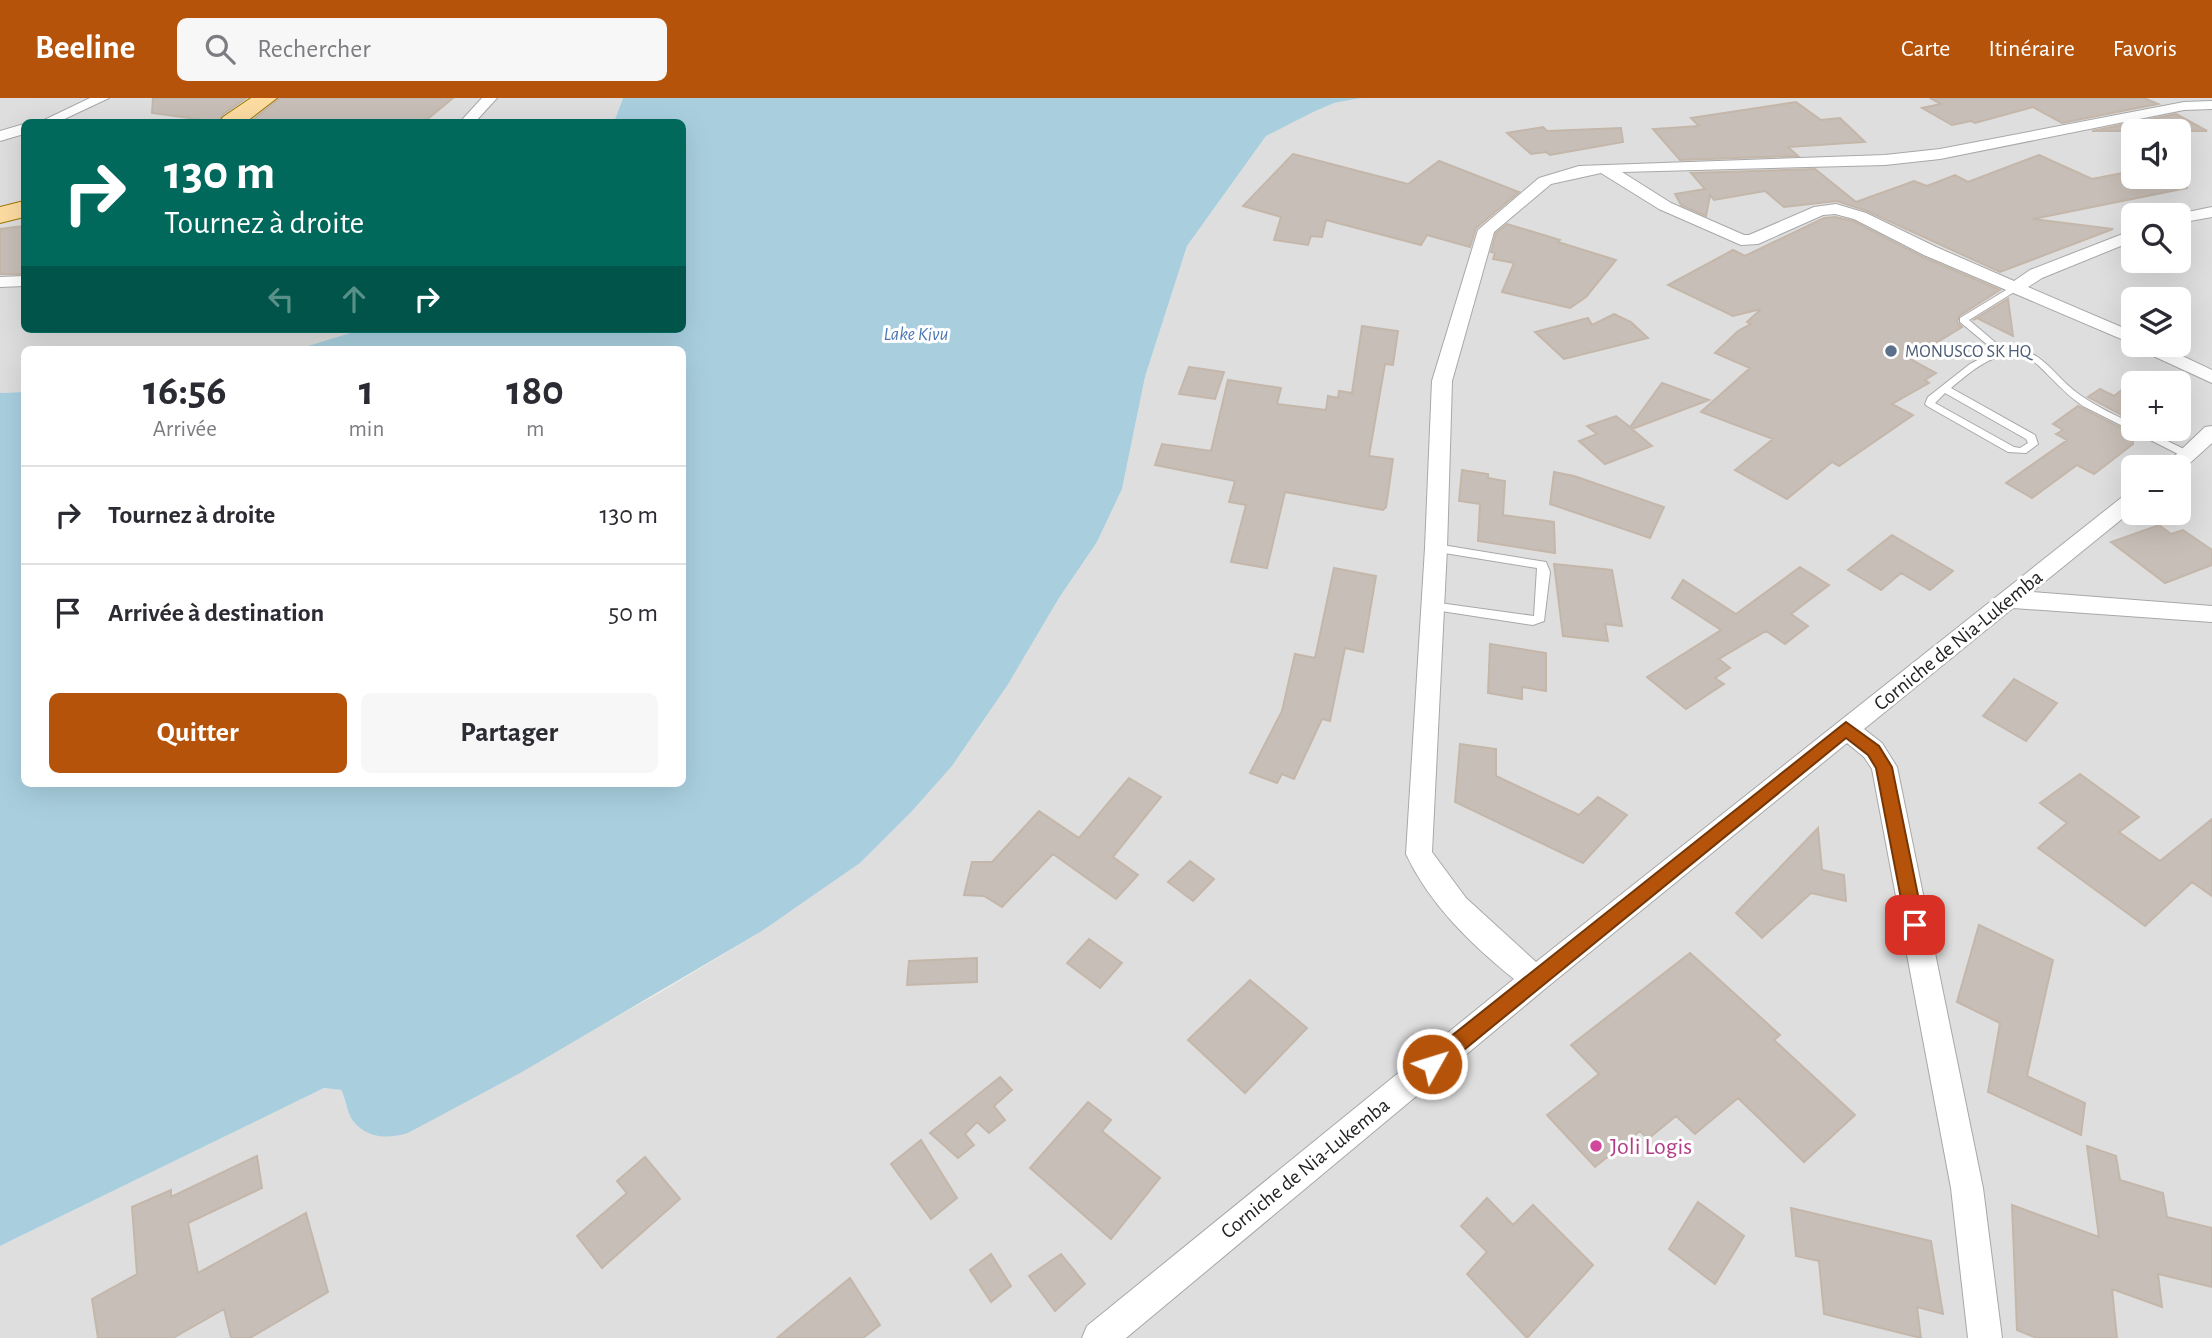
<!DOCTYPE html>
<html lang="fr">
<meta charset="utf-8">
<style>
:root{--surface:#fff;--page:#f7f7f7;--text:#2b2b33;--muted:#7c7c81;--line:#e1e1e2;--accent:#b45309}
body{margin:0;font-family:"Alegreya Sans",sans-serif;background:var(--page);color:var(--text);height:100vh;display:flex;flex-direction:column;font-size:26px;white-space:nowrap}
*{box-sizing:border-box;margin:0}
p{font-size:23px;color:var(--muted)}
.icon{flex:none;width:38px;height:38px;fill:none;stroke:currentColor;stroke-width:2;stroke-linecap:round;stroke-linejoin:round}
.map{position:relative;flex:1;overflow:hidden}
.panel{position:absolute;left:21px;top:248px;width:665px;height:441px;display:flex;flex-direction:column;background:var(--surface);border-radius:10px;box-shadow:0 7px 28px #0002}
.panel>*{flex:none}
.hud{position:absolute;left:21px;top:21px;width:665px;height:214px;border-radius:10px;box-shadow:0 7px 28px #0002;background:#00695c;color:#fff;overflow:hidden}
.fabs{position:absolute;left:2121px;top:21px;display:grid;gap:14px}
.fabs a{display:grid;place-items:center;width:70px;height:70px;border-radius:10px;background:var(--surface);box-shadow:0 7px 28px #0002;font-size:35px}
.pin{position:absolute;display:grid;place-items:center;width:60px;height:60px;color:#fff;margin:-30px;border-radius:14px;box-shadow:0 4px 10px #0006}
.me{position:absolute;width:77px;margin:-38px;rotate:51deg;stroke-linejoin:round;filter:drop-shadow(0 0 5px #0008)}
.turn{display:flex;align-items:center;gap:24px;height:147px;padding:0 28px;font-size:32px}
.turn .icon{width:91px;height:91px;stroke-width:2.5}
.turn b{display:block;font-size:49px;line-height:60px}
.lanes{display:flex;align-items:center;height:66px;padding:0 28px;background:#0003;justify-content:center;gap:35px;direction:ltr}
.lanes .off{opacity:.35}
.eta{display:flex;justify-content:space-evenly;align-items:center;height:119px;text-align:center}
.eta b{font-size:42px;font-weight:700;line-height:49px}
.cta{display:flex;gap:14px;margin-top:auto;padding:14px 28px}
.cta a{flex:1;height:80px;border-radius:10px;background:var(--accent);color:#fff;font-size:28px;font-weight:700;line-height:80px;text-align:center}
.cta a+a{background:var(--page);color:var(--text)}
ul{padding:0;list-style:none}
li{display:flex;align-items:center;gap:21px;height:98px;padding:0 28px;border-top:2px solid var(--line)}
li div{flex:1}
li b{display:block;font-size:26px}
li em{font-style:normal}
header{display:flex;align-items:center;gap:42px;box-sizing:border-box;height:98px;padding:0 35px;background:var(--accent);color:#fff}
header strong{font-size:33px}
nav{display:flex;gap:38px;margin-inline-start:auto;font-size:24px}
.search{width:490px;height:63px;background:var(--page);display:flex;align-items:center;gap:18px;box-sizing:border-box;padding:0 24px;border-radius:10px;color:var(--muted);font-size:26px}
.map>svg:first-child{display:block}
.residential{fill:#dfdede;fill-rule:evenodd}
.water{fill:#a9cfdf}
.building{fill:#c7beb7;stroke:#c4b7aa;stroke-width:2}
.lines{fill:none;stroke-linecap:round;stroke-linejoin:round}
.service-casing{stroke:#a8a8a8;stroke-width:2}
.minor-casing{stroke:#a8a8a8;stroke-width:2}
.primary-casing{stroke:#9f7600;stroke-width:2}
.service{fill:#fff;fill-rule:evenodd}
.minor{fill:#fff;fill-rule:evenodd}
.primary{fill:#fddca2;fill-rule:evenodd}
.route{fill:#b45309;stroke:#753606;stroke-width:2}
.service-dot{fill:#5c6f8a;stroke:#fff;stroke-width:2.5}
.hotel-dot{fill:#d1479c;stroke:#fff;stroke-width:2.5}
.labels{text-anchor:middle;stroke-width:6;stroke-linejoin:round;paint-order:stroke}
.far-service-label{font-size:18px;fill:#4e5e75;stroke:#fff;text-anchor:start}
.far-water-label{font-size:19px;font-style:italic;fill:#4b78b3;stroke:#fff}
.street-label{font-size:21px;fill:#212121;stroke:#fff}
.near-hotel-label{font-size:24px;fill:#b23c85;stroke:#fff;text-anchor:start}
</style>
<header>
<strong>Beeline</strong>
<div class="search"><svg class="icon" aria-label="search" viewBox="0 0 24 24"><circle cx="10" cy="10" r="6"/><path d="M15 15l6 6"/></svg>Rechercher</div>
<nav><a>Carte</a><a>Itinéraire</a><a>Favoris</a></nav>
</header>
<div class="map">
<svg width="2212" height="1240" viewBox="0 0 2212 1240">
<rect width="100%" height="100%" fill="#f2efe8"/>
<path class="residential" d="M0 0H623L614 24H24V231H363L295 252H24V294L0 295Z
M1361 0H2212V1240H0V1148L324 990 341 992 352 1022 408 1035 659 895 762 833 860 765 952 668 1007 588 1059 500 1097 444 1122 391 1145 279 1187 148 1266 38 1297 20 1334 5ZM2133 33H2179V79H2133ZM2133 117H2179V163H2133ZM2133 201H2179V247H2133ZM2133 285H2179V331H2133ZM2133 369H2179V415H2133Z"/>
<path class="water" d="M623 0H1361L1334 5 1313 14 1266 38 1187 148 1145 279 1122 391 1097 444 1059 500 1007 588 952 668 912 713 860 765 762 833 522 974 408 1035C388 1041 368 1041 353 1023 347 1015 346 1001 341 992L324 990 0 1148V295L24 294V686H682V252H295L363 231H682V24H614Z"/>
<path class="building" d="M153 0H246L222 17 218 24 152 15Z
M280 0H453L424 24H250Z
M1930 0H2144L2158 6 2062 25 2033 9 1975 25 1971 23 1952 27 1922 10 1941 6Z
M1796 4 1821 22 1840 20 1865 44 1788 49 1798 58 1680 62 1653 31 1699 28 1691 20Z
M2176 16 2207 33H2092Z
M1543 29 1547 33 1621 30 1623 44 1550 57 1546 54 1531 56 1507 35Z
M1293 56 1408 86 1439 63 1519 94 1476 130 1470 149 1427 137 1421 147 1326 122 1322 139 1311 138 1308 147 1274 142 1281 119 1243 108Z
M2039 57 2092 81 2133 73V79H2186L2187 90 2033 121 2113 131 2000 174 1867 113 1837 103 1784 109 1765 93 1714 102 1710 97 1706 118 1681 107 1675 96 1705 91 1691 75 1815 71 1856 104 1914 83 1927 88 1955 77 1968 84Z
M1835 119 1853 123 1923 159 2000 192 1959 218 1957 224 1962 229 1910 261 1936 275 1925 282 1929 285 1892 306 1913 317 1839 368 1832 364 1787 401 1735 372 1773 341 1701 314 1750 270 1715 255 1738 233 1751 226 1747 224 1761 211 1733 218 1668 187 1733 152 1745 158 1824 120Z
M1507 126 1560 142 1558 144 1616 162 1586 199 1570 210 1502 194 1514 165 1493 161 1495 155 1491 154 1496 135Z
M24 128V176H0V131Z
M2008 201 2013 238 1977 220 1973 222Z
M1614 216 1631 224 1648 240 1564 261 1535 234 1588 220 1592 227Z
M1362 228 1398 233 1393 267 1385 266 1369 358 1393 361 1386 409 1383 412 1285 394 1267 470 1231 464 1246 407 1229 404 1235 383 1155 367 1162 346 1211 353 1228 282 1281 290 1277 306 1326 312 1328 298 1338 300 1339 293 1352 295Z
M1189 269 1224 274 1215 301 1179 296Z
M2133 283V323L2088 299 2100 291 2114 298Z
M1662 285 1709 302 1632 331 1652 348 1605 366 1579 343 1597 336 1587 328 1616 318 1630 329Z
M2078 308 2133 336V346L2094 376 2077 367 2032 400 2006 385 2067 342 2056 336 2063 332 2053 326Z
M1462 372 1488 376V380L1505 383 1503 417 1554 424 1555 455 1478 443 1480 406 1459 403Z
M1554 374 1574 378 1664 409 1650 440 1550 406Z
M2159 427 2171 436 2183 432 2212 452V467L2165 485 2111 444Z
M1892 437 1953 473 1930 492 1901 475 1881 492 1848 472Z
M1554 466 1612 472 1622 528 1605 526 1608 543 1563 538Z
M1800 469 1829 487 1791 516 1808 528 1785 546 1766 533 1719 561 1730 570 1715 580 1724 586 1686 611 1647 579 1721 532 1672 500 1683 482 1736 516Z
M1334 470 1376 478 1363 554 1345 550 1330 623 1322 621 1294 681 1282 676 1277 685 1250 675 1282 613 1295 556 1315 560Z
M1490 546 1546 555V593L1522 589V601L1488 595Z
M2014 581 2057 605 2026 643 1983 618Z
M1460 646 1496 651V678L1579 717 1598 699 1627 717 1583 765 1455 704Z
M2080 676 2139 719 2119 734 2160 763 2212 721V798L2192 784 2145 828 2038 750 2067 725 2040 705Z
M1129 680 1161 699 1113 759 1138 777 1116 801 1053 756 1002 809 984 798 964 797 972 764H992L1039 713 1079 740Z
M1818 730 1822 772 1844 777 1846 803 1811 795 1762 840 1736 815Z
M1190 763 1214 781 1193 803 1168 784Z
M1979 827 2053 862 2027 978 2085 1005 2081 1037 1988 994 2000 925 1957 904Z
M1089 841 1122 865 1100 890 1067 865Z
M1690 855 1780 937 1774 942 1855 1017 1804 1064 1738 1000 1695 1036 1676 1018 1648 1041 1640 1033 1595 1069 1547 1017 1599 976 1571 947Z
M977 860V884L907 887 909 863Z
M1250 882 1307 930 1245 995 1188 942Z
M1000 979 1012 992 994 1008 1005 1022 989 1035 977 1024 965 1036 974 1047 958 1060 930 1035Z
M1088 1004 1111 1022 1102 1033 1160 1080 1111 1141 1030 1070Z
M921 1042 957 1100 931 1121 891 1066Z
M2087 1048 2116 1058 2120 1082 2163 1095 2167 1119 2212 1130V1189L2158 1176 2162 1209 2112 1191 2117 1240H2037L2017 1232 2012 1107 2099 1139Z
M257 1058 262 1090 188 1125 198 1175 306 1115 328 1194 250 1240H231L224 1211 173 1240H98L92 1201 137 1176 132 1109 171 1092V1099Z
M645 1059 680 1101 602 1170 577 1138 627 1095 617 1083Z
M1487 1100 1513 1127 1533 1107 1593 1167 1527 1240 1467 1176 1487 1154 1461 1128Z
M1698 1104 1744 1138 1715 1186 1669 1151Z
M1791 1110 1931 1143 1943 1216 1917 1209 1921 1240 1824 1216 1819 1163 1796 1158Z
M991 1156 1011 1188 991 1204 970 1172Z
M1061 1156 1085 1186 1055 1213 1029 1178Z
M850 1180 880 1227 863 1240H777Z"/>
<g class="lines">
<defs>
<path id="service" d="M2016 186 2020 189 2019 191 1969 222 2003 251C2042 247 2052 278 2080 297 2097 309 2115 317 2133 326V331H2143L2192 355V359H2184L2083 308C2065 296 2053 281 2038 267 2007 241 1975 270 1951 290L2035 337 2038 346 2026 355 2008 354 1927 308 1925 306 1928 299 1970 266 1995 253 1960 224V220ZM1945 295 2026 341 2028 345 2020 350 2014 349 1935 305Z
M1436 446 1546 464 1550 474 1544 523 1533 527 1428 511 1426 508 1428 505 1432 504 1534 518 1537 470 1432 453 1431 450 1432 447Z"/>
<path id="minor" d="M90 0H109L58 24H40Z
M482 0H497L475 24H460Z
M2212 3V11L2184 12 1940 61 1885 67 1622 74 1671 105 1744 137H1749L1814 109 1836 106 1866 115 1936 149 2014 183 2030 172 2133 132V143L2042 180 2028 189 2133 234V246L1924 157 1854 121 1835 116 1823 117 1758 146 1741 147 1659 111 1601 75 1551 86 1494 134 1452 283 1447 450 1432 754 1466 800 1536 864 2126 396 2133 394V412L2032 494 2212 508V524L2013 510 1864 631 1882 645 1897 669 1983 1090 2002 1240H1968L1951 1090 1872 671 1864 659 1847 645 1546 890 1126 1240H1082L1087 1228 1514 881C1471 846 1430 807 1406 756L1425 450 1432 283 1478 132 1539 80 1579 68 1885 57 1940 51 2184 4Z
M24 26V36L0 43V33Z
M2212 109V119L2179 125V117H2173Z
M24 178V188L0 189V179Z
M2136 247H2159L2212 272V285L2138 251Z
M2212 328V345L2180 374 2179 369H2163L2205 329Z"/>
<path id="primary" d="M251 0H277L246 24H220L223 19Z
M24 103V119L0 125V109Z"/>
</defs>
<use href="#service" class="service-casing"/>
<use href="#minor" class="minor-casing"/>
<use href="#primary" class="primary-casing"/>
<use href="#service" class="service"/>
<use href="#minor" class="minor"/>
<use href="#primary" class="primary"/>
</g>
<path class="route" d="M1846 624 1879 648 1892 669 1924 827 1922 832 1915 835 1909 832 1906 827 1876 670 1868 657 1846 640 1438 973 1432 975 1425 973 1422 966 1425 959Z"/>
<circle class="service-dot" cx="1891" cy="253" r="7"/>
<circle class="hotel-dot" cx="1596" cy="1048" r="7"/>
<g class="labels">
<g class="far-service-label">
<text x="1905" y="259">MONUSCO SK HQ</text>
</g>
<g class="far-water-label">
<text x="916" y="242">Lake Kivu</text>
</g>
<g class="street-label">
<text transform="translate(1958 542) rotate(-39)" y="7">Corniche de Nia-Lukemba</text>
<text transform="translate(1305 1070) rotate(-39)" y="7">Corniche de Nia-Lukemba</text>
</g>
<g class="near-hotel-label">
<text x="1610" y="1056">Joli Logis</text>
</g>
</g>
</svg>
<div class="fabs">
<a><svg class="icon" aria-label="sound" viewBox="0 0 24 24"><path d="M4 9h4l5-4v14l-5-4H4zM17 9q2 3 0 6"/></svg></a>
<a><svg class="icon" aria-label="search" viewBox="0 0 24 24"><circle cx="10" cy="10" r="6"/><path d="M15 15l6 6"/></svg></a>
<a><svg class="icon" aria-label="layers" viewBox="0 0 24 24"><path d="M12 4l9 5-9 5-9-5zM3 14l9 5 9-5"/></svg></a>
<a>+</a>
<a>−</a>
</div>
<div class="pin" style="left:1915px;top:827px;background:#d93025"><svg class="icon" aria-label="arrive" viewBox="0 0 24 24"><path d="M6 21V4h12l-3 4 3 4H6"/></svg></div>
<svg class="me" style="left:1432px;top:966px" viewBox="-20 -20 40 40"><circle r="17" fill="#b45309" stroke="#fff" stroke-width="3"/><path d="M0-11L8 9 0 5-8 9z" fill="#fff"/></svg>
<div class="hud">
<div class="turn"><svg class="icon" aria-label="right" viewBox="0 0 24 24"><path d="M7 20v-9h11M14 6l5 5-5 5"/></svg><div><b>130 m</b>Tournez à droite</div></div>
<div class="lanes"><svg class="icon off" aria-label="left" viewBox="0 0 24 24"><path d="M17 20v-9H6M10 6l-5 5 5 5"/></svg><svg class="icon off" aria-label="ahead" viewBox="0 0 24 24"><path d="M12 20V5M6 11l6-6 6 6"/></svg><svg class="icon" aria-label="right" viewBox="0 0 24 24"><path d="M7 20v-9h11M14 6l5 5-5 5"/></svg></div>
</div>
<section class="panel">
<div class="eta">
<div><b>16:56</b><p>Arrivée</p></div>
<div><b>1</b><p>min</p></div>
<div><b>180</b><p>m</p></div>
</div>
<ul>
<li><svg class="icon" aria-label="right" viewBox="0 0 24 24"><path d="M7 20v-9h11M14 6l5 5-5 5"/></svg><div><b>Tournez à droite</b></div><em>130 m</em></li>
<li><svg class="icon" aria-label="arrive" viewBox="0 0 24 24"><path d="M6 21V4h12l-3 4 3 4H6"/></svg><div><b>Arrivée à destination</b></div><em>50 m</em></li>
</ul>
<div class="cta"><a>Quitter</a><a>Partager</a></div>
</section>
</div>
